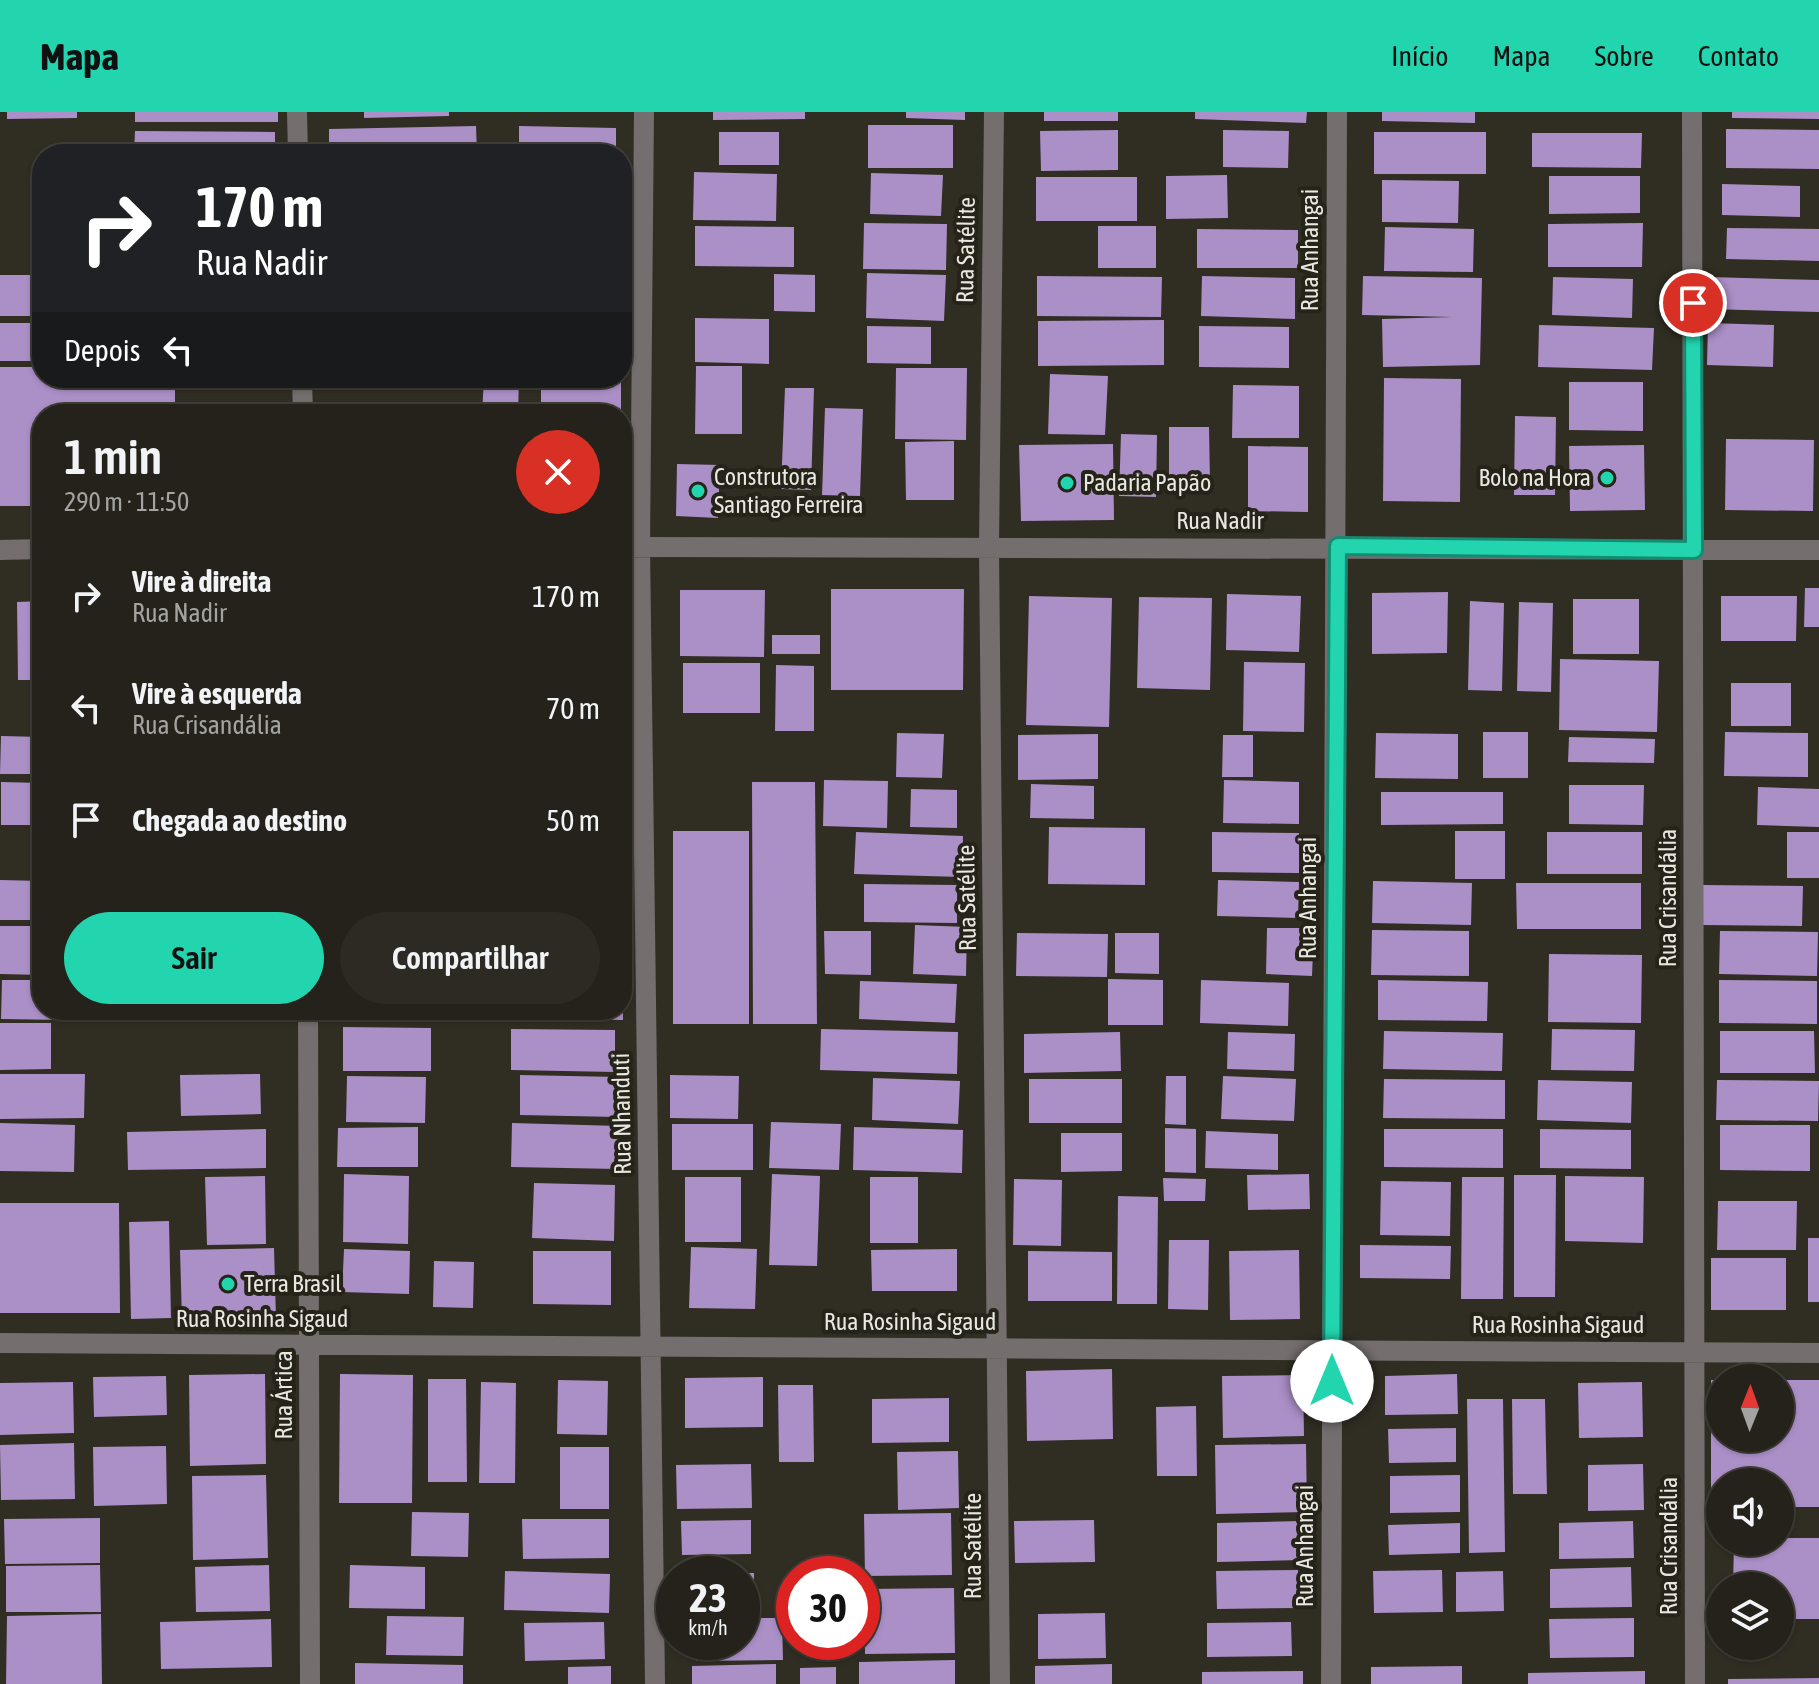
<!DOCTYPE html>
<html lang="pt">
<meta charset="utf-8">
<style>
:root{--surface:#24221a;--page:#2c2a23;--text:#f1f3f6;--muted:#a3a4a2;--line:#413f39;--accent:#23d5af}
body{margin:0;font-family:"Asap Condensed",sans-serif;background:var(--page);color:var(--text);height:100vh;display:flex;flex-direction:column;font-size:30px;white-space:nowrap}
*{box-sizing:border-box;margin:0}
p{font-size:26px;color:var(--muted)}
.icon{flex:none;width:44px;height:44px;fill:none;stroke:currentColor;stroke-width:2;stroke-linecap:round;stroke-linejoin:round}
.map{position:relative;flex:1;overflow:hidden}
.sheet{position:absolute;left:32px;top:292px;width:600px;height:616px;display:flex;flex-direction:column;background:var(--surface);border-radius:32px;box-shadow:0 2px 6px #0004,0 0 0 2px var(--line)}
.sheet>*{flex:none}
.hud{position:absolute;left:32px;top:32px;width:600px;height:244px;border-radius:32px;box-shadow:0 2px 6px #0004,0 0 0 2px var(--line);background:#202124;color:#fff;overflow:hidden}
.needle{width:52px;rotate:1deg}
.buttons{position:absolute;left:1706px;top:1252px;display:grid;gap:16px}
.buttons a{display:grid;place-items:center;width:88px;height:88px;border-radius:50%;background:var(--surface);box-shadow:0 2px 6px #0004,0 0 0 2px var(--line);font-size:40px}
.speed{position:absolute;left:656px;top:1444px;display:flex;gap:16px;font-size:40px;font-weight:700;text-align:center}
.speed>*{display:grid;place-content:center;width:104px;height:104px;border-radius:50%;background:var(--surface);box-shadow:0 2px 6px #0004,0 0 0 2px var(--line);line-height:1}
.speed small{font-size:20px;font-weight:400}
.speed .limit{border:12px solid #d22;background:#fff;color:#111}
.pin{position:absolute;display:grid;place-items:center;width:68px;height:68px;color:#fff;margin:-34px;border:4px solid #fff;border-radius:50%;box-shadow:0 2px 8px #0007}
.me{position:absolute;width:88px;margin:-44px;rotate:0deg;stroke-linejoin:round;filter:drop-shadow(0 0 6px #0008)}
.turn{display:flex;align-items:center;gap:28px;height:168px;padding:0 32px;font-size:36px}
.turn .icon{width:104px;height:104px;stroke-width:2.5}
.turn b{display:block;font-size:56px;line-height:68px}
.then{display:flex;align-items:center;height:76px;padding:0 32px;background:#0003;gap:16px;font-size:30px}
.round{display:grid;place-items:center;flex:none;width:84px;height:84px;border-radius:42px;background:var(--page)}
.overview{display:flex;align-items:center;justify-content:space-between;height:136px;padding:0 32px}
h1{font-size:48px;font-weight:600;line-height:60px}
.cta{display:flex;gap:16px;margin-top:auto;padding:16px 32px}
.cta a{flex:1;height:92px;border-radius:48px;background:var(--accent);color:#111;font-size:32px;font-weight:600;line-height:92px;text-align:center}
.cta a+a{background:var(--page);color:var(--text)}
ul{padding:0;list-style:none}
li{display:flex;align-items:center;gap:24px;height:112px;padding:0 32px}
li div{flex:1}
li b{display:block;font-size:30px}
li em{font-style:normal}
header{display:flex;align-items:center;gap:48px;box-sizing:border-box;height:112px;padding:0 40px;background:var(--accent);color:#111}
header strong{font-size:38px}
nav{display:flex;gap:44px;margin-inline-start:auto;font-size:28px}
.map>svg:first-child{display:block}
.building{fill:#ab8fc7}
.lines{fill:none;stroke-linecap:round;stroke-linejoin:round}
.minor{stroke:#746e6e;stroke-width:20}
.route-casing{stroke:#178a72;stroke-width:20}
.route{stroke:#23d5af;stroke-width:14}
.poi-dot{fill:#23d5af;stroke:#262319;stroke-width:3}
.labels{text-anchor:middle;stroke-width:8;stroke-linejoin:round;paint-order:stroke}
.street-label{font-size:24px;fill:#e9e7e1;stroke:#262319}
.poi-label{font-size:24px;fill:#e9e7e1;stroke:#262319;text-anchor:start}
</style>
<header>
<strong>Mapa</strong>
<nav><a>Início</a><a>Mapa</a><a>Sobre</a><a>Contato</a></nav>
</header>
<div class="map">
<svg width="1819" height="1572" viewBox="0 0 1819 1572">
<rect width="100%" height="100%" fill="#302d23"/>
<path class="building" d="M7 0H77V6L7 7Z
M135 0H278V10H135Z
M364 0H449V4L364 6Z
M713 0H805V7L713 8Z
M906 0H965V8L906 6Z
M1044 0H1118V9H1044Z
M1195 0H1307L1306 11 1195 7Z
M1382 0H1475V11L1382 9Z
M1732 0H1819V7L1732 6Z
M868 13H953V56H868Z
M476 14 477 42H329V17Z
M519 14 616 16V42H519Z
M1726 17 1819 18V57L1726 56Z
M1118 18V58L1041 59 1040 19Z
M1223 18 1289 19 1288 56 1223 55Z
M135 19 275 20V42H134Z
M719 20H779V53H719Z
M1374 20H1486V62H1374Z
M1532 21H1642L1641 56 1532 55Z
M694 60 777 62 776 109 693 108Z
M871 61 943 63 941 104 870 102Z
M1227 63 1228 106 1166 107V64Z
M1549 64H1640V101L1549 102Z
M1036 65H1137V109H1036Z
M1382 68 1459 69 1458 111 1382 110Z
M1722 72 1800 74V105L1722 103Z
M864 111 947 112 946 158 863 157Z
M1643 111 1642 155H1548V112Z
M695 114 794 115V155L695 154Z
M1098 114H1156V156H1098Z
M1385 115 1474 117 1473 160 1384 159Z
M1727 116 1819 117V149L1726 147Z
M1197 117 1298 118V156H1197Z
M867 161 946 163 944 209 866 206Z
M774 162 815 163V200L774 199Z
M0 163H42V204H0Z
M1037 164 1162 165 1161 205 1037 204Z
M1202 164 1295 166V207L1201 204Z
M1363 164 1482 166 1480 253 1383 255 1382 207 1452 205 1362 203Z
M1553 165 1633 167 1632 206 1552 203Z
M1709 165 1819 168V200L1708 197Z
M695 206 769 207V252L695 250Z
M1164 208V253L1038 254V209Z
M0 211H42V249H0Z
M1708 211 1774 213 1773 255 1707 253Z
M1539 213 1654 216 1652 258 1538 255Z
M867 214 931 215V252L867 251Z
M1199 214 1289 215V256L1199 255Z
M696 254H742V322H695Z
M0 255H42V266H175V302H42V394H0Z
M896 256H967L966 328 895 327Z
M1050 262 1108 264 1105 323 1048 322Z
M484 266H519L518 302H482Z
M541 266H621V302H541Z
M1384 266 1461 267 1460 390 1383 389Z
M1569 270H1643V319L1569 318Z
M1233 273 1299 274V326H1232Z
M785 276H814L811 378 781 377Z
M825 296 863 297 860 384 822 383Z
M1515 304 1556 305 1555 383H1514Z
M1169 315H1209L1210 369H1169Z
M1121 322 1157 323 1156 385 1119 384Z
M1726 327 1814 328 1813 399 1725 398Z
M954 329V388H906L905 330Z
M1113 332 1114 408 1021 409 1019 333Z
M1644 333 1645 398 1570 399 1569 334Z
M1248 334 1308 335V400L1248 399Z
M677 352 720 353 718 406 676 404Z
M1805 476H1819V515H1804Z
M831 477H964L963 578H831Z
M680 478H765L764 545 680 544Z
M1448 480 1447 541 1372 542V481Z
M1227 482 1301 484 1299 540 1226 538Z
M1029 484 1112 486 1109 615 1026 613Z
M1721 484H1797L1796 529H1721Z
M1139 485 1212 486 1210 578 1137 576Z
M1573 487H1639V542H1573Z
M42 489V568H18L17 490Z
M1470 489 1504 491 1502 579 1468 578Z
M1519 490 1553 491 1551 580 1517 579Z
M772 523H820V542H772Z
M1560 547 1659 549 1657 620 1559 618Z
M1244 550 1305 551 1304 620 1243 619Z
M683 551H760V601H683Z
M776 553 814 554V619H775Z
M1731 571H1791V614H1731Z
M1483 620H1528V666H1483Z
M1725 620 1808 621V665L1724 664Z
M897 621 944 622 942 666 896 665Z
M1376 621 1458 622V667L1375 666Z
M1098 622V667L1018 668V623Z
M1223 623H1253V665H1222Z
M1 624 42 625V662H0Z
M1569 625 1655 627 1654 651 1568 650Z
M824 668 888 669 887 716 823 714Z
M1224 668 1299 670V712L1223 711Z
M1 670 42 671V713H1Z
M752 670H815L817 912H753Z
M1031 672 1094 674V707L1030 706Z
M1569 673H1644L1643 713 1569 712Z
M1758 675 1819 677V715L1757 713Z
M911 677 957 678V716L910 715Z
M1381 680H1503V712L1381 713Z
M1049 715 1145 716V773L1048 772Z
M673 719H749V912H673Z
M1455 719H1505V767H1455Z
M856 720 963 724 962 765 854 762Z
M1212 720 1299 721V761L1212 760Z
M1547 720H1642V762H1547Z
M1787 720H1819V766H1787Z
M0 768 42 769V808H0Z
M1218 768 1299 770 1298 806 1217 804Z
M1373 769 1472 771 1471 813 1372 811Z
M1516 771H1641V817H1517Z
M864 772 957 773V811L864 810Z
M1701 773 1803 774 1802 814 1701 813Z
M915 813 967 815 966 864 913 862Z
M0 814H42V863L0 862Z
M1267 816H1314L1312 864 1266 862Z
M1372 818 1469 819V864L1371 863Z
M824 819H871V863L825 862Z
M1720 819 1818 820 1817 864 1719 862Z
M1017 821 1108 822 1107 865 1016 864Z
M1115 821H1159V862L1115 861Z
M1549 842 1642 843 1641 911 1548 910Z
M1108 867 1163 868V913H1108Z
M2 868H42V898H64V908L1 907Z
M1201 868 1289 871 1288 914 1200 911Z
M1378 868 1488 870 1487 909 1378 908Z
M1719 868 1817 869V912L1719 911Z
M860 869 957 872 955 911 859 907Z
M324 898H428V910L324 909Z
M551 898H623V908L551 907Z
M0 911H51V957L0 958Z
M343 915 431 916V959H343Z
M511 917 615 918V960L511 958Z
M821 917 958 920 957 962 820 958Z
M1552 917 1635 918 1634 959 1551 958Z
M1384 919 1503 921 1502 959 1383 957Z
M1720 919H1814L1815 961H1720Z
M1120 920 1121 959 1024 961V922Z
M1228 920 1295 922 1294 959 1227 957Z
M0 962H85L84 1006 0 1007Z
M260 962 261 1002 181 1004 180 963Z
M520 963 619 965 618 1005 520 1003Z
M670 963 739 964 738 1007 670 1006Z
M347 964 426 965 425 1011 346 1010Z
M1166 964H1186V1013L1165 1012Z
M1223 964 1296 967 1294 1009 1221 1007Z
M873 966 960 969 958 1012 872 1008Z
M1029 967H1122V1011H1029Z
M1384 967 1505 968V1007L1383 1006Z
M1538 968 1632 970 1631 1011 1537 1008Z
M1717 968 1819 969 1818 1009 1716 1008Z
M771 1010 841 1012 839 1058 769 1056Z
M0 1011 75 1013 74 1060 0 1059Z
M512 1011 620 1014 618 1057 511 1055Z
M672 1012H753V1058H672Z
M1720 1013H1810V1059L1720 1058Z
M418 1015V1055H337L338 1016Z
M854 1015 963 1018 962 1061 853 1058Z
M1165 1016 1196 1017V1061L1165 1060Z
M266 1017V1056L128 1058 127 1020Z
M1384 1017H1503V1056L1384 1055Z
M1540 1017 1631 1018V1057L1540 1056Z
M1206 1019 1278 1022V1058L1205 1056Z
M1061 1021H1122V1059L1061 1060Z
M344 1062 409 1064 408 1132 343 1130Z
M772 1062 820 1064 817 1154 769 1153Z
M1309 1062 1310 1097 1248 1098 1247 1063Z
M1514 1063H1556L1555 1185H1514Z
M265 1064 266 1132 207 1133 205 1065Z
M1565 1064 1644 1065 1643 1131 1565 1129Z
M685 1065H741V1130H685Z
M870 1065H918V1131H870Z
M1462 1065H1504L1503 1187H1461Z
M1163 1066 1206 1067 1205 1089H1164Z
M1014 1067 1062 1068 1061 1134 1013 1133Z
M1381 1069 1451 1070 1450 1124 1380 1123Z
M534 1071 615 1073 614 1129 532 1126Z
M1118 1084 1158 1085 1157 1192H1117Z
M1718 1089H1797L1796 1138H1717Z
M0 1091H119L120 1201H0Z
M169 1109 171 1206 131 1207 129 1110Z
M1808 1126H1819V1190H1808Z
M1169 1128H1209L1208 1198 1168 1197Z
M1360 1133 1451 1134 1450 1167 1360 1166Z
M691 1135 757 1137 755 1197 689 1196Z
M274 1136 276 1206 182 1209 180 1138Z
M344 1137 410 1139 409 1182 342 1180Z
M957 1137V1179H872L871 1138Z
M1299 1138 1300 1207 1230 1208 1229 1139Z
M533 1139H611V1193L533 1192Z
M1028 1139 1112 1140V1189H1028Z
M1711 1146H1786V1198H1711Z
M434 1149 474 1150 473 1196 433 1195Z
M1112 1257 1113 1327 1027 1329 1026 1259Z
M265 1262 266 1352 190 1354 189 1263Z
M340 1262 413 1263 412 1391H339Z
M1457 1262 1458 1302 1385 1303V1264Z
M1303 1263 1304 1324 1223 1326 1222 1264Z
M166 1264 167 1303 94 1305 93 1265Z
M763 1265V1315L685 1316V1266Z
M428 1267H466L467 1370H428Z
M558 1268 608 1269 607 1323 557 1322Z
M1711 1268H1720V1326H1780V1268H1819V1395H1780V1370H1720V1395H1711Z
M73 1270 74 1321 0 1323V1271Z
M481 1270 516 1271 515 1371H479Z
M1642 1270 1643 1325 1579 1326 1578 1271Z
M778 1273H813L814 1350H779Z
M949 1286V1330L872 1331V1287Z
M1467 1287H1503L1505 1440 1469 1441Z
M1512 1287H1545L1547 1382H1513Z
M1196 1294 1197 1364H1157L1156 1295Z
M1456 1316V1350L1389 1351 1388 1317Z
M74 1331 75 1387 1 1388 0 1333Z
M1306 1332 1307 1400 1216 1402 1215 1333Z
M166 1334 167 1392 94 1394 93 1335Z
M560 1335H609V1397H560Z
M958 1339 959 1396 898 1398 897 1340Z
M751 1352 752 1396 677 1397 676 1353Z
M1643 1352 1644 1398 1588 1399V1353Z
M266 1363 268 1446 193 1448 192 1364Z
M1460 1363V1400L1390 1401V1364Z
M412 1400 469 1401 468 1445 411 1444Z
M951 1401 952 1463 865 1464 864 1402Z
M100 1406V1451L5 1452 4 1407Z
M522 1407H609V1446L523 1447Z
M751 1408V1442L682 1443 681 1409Z
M1094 1408 1095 1450 1015 1451 1014 1409Z
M1301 1409 1302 1448 1217 1450V1411Z
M1633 1409 1634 1446 1559 1447V1411Z
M1460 1411V1441L1389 1443 1388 1413Z
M1780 1426H1819V1507H1780V1474H1733L1734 1430H1780Z
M100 1453 101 1500H6V1454Z
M269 1453 270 1499 196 1500 195 1455Z
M350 1453 425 1455V1497L349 1496Z
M1631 1455 1632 1495 1550 1496V1457Z
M1298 1458 1299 1496 1217 1497 1216 1459Z
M1442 1458 1443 1500 1374 1501 1373 1459Z
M505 1459 610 1462 609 1501 504 1498Z
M1503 1459 1504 1499 1456 1500V1460Z
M754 1461V1498H742V1461Z
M954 1476 955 1541 865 1542 864 1477Z
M1105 1501 1106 1546 1038 1547V1502Z
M101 1502 102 1572H6L7 1504Z
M387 1504 464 1505 463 1544 386 1543Z
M742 1506H782L783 1548 696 1549 695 1530H742Z
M1634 1506V1545L1550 1546 1549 1507Z
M271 1507 272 1555 161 1557 160 1510Z
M604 1510 605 1547 525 1549 524 1511Z
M1291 1510 1292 1544 1207 1545V1511Z
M955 1548V1572H859V1550Z
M355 1551 463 1553V1572H355Z
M776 1552V1572H692V1554Z
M1112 1552V1572H1035V1554Z
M611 1554V1572H568V1555Z
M1462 1554V1572H1371V1555Z
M836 1555V1572H800V1556Z
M1303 1559V1572H1202V1560Z
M1645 1559V1572H1528V1561Z
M1819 1566V1572H1728V1567Z"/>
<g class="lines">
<path class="minor" d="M297 0 298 42
M644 0 640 435 655 1572
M994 0 989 435 1000 1572
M1692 0 1695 1572
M302 266 303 302
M622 435 1819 438
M0 438 42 437
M308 898 310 1572
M0 1231 1819 1241
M1331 1572 1337 0"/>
</g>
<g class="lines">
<defs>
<path id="route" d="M1332 1269 1338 434 1694 438 1693 191"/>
</defs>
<use href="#route" class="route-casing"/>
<use href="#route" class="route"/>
</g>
<g class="poi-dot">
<circle cx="1607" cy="366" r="8"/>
<circle cx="1067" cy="371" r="8"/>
<circle cx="698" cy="379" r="8"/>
<circle cx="228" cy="1172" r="8"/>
</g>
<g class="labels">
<g class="street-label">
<text transform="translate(966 138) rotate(-89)" y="8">Rua Satélite</text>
<text transform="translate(1310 138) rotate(-90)" y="8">Rua Anhangai</text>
<text x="1220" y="417">Rua Nadir</text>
<text transform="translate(967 786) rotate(-91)" y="8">Rua Satélite</text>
<text transform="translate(1308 786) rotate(-90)" y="8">Rua Anhangai</text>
<text transform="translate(1668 786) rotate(-90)" y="8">Rua Crisandália</text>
<text transform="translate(622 1002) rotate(-91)" y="8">Rua Nhanduti</text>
<text x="262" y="1215">Rua Rosinha Sigaud</text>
<text x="910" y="1218">Rua Rosinha Sigaud</text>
<text x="1558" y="1221">Rua Rosinha Sigaud</text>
<text transform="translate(284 1283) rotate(-90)" y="8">Rua Ártica</text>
<text transform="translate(973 1434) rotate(-90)" y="8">Rua Satélite</text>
<text transform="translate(1305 1434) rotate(-90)" y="8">Rua Anhangai</text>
<text transform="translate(1669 1434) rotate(-90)" y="8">Rua Crisandália</text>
</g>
<g class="poi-label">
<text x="714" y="373">Construtora<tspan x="714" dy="28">Santiago Ferreira</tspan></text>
<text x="1591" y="374" text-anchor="end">Bolo na Hora</text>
<text x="1083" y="379">Padaria Papão</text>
<text x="244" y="1180">Terra Brasil</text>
</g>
</g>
</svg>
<div class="buttons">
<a><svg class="needle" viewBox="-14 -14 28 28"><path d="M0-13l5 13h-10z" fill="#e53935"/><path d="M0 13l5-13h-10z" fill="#a3a4a2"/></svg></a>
<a><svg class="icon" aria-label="sound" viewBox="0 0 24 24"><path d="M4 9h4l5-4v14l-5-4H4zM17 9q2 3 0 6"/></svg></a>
<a><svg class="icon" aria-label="layers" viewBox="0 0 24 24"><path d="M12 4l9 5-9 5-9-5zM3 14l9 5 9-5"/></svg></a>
</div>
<div class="speed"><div>23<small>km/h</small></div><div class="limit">30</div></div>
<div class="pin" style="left:1693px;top:191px;background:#d93025"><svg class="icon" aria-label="arrive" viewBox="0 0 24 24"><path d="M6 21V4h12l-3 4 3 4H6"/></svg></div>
<svg class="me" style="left:1332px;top:1269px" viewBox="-20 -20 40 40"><circle r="19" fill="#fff"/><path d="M0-13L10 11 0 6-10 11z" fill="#23d5af"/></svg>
<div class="hud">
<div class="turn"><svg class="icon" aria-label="right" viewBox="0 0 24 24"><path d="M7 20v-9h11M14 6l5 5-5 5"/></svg><div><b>170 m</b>Rua Nadir</div></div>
<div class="then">Depois<svg class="icon" aria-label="left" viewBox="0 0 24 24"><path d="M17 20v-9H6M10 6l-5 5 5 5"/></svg></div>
</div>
<section class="sheet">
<div class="overview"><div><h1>1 min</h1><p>290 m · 11:50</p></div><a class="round" style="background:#d93025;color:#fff"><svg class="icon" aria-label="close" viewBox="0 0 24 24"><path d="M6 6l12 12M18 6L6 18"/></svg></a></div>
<ul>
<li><svg class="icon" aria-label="right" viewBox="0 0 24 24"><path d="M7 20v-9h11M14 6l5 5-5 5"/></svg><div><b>Vire à direita</b><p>Rua Nadir</p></div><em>170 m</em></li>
<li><svg class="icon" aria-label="left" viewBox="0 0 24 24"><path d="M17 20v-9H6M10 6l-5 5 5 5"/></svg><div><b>Vire à esquerda</b><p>Rua Crisandália</p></div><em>70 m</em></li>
<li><svg class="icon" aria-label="arrive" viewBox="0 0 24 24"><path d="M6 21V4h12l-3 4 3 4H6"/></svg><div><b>Chegada ao destino</b></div><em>50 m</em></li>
</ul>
<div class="cta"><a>Sair</a><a>Compartilhar</a></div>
</section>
</div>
